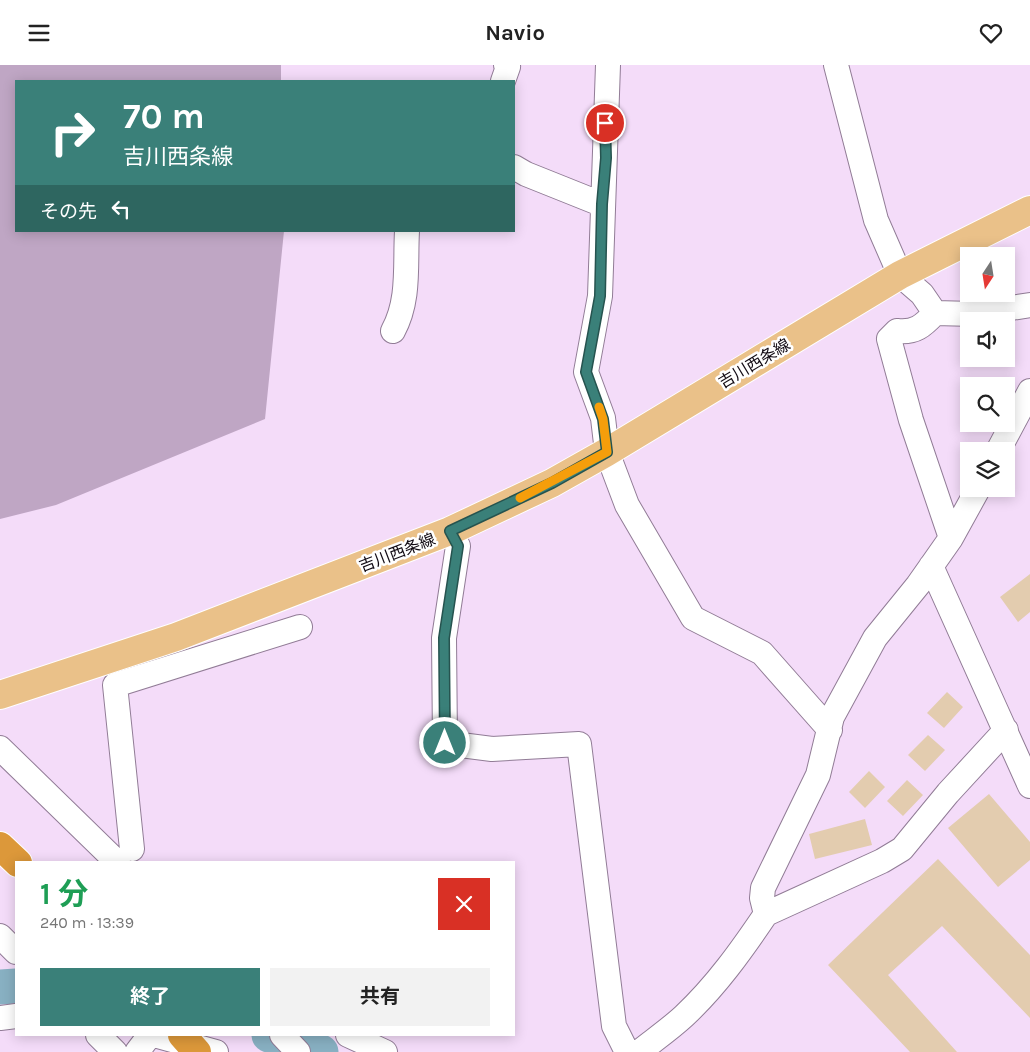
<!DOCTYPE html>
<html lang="ja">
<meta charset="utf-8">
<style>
:root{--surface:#fff;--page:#f2f2f2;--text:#222;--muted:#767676;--accent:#3a8079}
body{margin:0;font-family:Karla,"Noto Sans JP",sans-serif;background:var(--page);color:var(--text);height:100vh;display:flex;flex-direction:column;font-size:19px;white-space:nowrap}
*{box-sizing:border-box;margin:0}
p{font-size:16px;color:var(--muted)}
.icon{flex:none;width:28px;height:28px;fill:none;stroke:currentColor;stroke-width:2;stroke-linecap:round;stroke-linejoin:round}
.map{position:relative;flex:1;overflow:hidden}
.panel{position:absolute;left:15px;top:796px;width:500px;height:175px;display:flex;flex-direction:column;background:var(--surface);border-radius:0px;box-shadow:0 2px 12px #0003}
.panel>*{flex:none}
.banner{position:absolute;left:15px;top:15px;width:500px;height:152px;border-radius:0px;box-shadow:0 2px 12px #0003;background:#3a8079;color:#fff;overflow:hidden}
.needle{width:32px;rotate:192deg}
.tools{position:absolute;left:960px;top:182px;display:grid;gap:10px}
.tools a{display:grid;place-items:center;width:55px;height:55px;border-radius:0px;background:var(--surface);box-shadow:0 2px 12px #0003;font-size:25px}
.pin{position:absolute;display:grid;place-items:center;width:42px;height:42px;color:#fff;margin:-21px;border:2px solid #fff;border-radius:50%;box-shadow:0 1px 5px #0007}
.me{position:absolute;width:55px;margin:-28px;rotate:0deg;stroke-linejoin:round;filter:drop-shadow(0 0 4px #0008)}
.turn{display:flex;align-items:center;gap:18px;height:105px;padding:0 25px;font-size:22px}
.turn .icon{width:65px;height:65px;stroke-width:2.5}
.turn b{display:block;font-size:35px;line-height:42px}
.then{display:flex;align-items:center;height:48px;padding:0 25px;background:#0003;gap:10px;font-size:19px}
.round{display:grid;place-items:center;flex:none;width:52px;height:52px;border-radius:0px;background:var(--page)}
.headline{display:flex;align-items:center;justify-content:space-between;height:85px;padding:0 25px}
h1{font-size:30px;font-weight:700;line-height:38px;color:#1e9e55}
.primary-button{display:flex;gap:10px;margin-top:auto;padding:10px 25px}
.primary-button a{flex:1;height:58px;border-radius:0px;background:var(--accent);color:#fff;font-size:20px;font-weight:700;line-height:58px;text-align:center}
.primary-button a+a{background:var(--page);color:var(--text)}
header{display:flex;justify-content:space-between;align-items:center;height:65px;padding:0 25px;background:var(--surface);font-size:22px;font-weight:700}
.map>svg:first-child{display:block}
.forest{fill:#bfa6c4}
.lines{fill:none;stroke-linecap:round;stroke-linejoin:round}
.river{stroke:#88b0c2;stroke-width:35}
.building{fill:#e3ccaf}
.minor-casing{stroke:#917c96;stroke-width:26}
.major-casing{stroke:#fff;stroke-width:30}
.highway-casing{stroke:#fff;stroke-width:30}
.minor{stroke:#fff;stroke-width:24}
.major{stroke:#eac189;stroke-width:28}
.highway{stroke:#dc983a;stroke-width:28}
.highway-bridge-casing{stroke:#fff;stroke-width:30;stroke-linecap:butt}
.highway-bridge{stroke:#dc983a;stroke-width:28}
.route-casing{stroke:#26534f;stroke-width:12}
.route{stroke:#3a8079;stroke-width:9}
.slow{stroke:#f59e0b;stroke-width:9}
.labels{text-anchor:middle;stroke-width:5;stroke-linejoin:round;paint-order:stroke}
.street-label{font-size:16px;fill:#110a13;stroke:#fff}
</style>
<header><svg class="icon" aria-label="menu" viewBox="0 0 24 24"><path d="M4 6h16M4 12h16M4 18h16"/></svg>Navio<svg class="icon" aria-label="heart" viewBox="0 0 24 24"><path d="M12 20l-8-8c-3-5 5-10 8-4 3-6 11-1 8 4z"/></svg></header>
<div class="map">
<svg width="1030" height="987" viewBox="0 0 1030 987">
<rect width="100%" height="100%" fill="#f4dcf9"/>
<path class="forest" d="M0 0H281V16H16V166H284L265 354 56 440 0 454Z"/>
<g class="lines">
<path class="river" d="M0 922 16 921
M269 970 321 987"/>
</g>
<path class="building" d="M1030 509V547L1018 557 1000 532Z
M947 627 963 642 944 663 927 648Z
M928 670 945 685 925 706 908 690Z
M869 706 885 722 865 743 849 727Z
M907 715 923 730 903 751 887 736Z
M989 729 1030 777V795L998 822 948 763Z
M865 754 872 780 815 794 809 769Z
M938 794 1030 890V953L942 861 888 910 957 987H910L828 900Z"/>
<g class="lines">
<defs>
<path id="minor" d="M608 0 600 231 586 307 603 353 607 387 627 440 693 553 762 588 830 665
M836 0 876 155 900 210 922 229 935 248 974 249 1030 240
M503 16 508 2 506 0
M514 102 526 109 601 139
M935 248C923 261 915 268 897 266L889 274 911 355 951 473
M393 266C410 235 405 200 407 166
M998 386 1030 326
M450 466 458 481 444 573 445 678 492 684 579 679 614 961 627 987
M931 501 1030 721
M0 683 118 798
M132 784 115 620 300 562
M766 849 882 796 902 784 948 728 1006 665
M0 871 16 887
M0 953 16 951
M98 970 115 987
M154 970 216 987
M282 970 298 987
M348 970 385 987
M137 987 150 970
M639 987C654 975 670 964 684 951 716 921 741 886 766 849L762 833 763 823 818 710 832 652 875 573 918 520 951 473 978 424"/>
<path id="major" d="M0 630 176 572 450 466 552 418 607 387 900 210 1030 145"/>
<path id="highway" d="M0 781 18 798"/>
</defs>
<use href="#minor" class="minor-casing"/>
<use href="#major" class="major-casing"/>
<use href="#highway" class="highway-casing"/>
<use href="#minor" class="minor"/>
<use href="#major" class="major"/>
<use href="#highway" class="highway"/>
<defs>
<path id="highway-bridge" d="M182 970 197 987"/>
</defs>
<use href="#highway-bridge" class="highway-bridge-casing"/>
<use href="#highway-bridge" class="highway-bridge"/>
</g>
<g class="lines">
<defs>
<path id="route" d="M445 678 444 573 458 481 450 466 552 418 607 387 603 354 586 307 600 231 602 139 606 93 605 58"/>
</defs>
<use href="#route" class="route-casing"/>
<use href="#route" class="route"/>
<path class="slow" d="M520 433 607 387 603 354 599 342"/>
</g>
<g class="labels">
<g class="street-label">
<text transform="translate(754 298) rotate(-31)" y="6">吉川西条線</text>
<text transform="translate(397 487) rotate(-21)" y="6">吉川西条線</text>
</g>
</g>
</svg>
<div class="tools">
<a><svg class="needle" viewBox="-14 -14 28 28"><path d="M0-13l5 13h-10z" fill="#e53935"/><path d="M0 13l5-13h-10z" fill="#767676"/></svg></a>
<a><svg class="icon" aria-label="sound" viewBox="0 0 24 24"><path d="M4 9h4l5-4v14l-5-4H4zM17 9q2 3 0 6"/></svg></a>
<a><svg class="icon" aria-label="search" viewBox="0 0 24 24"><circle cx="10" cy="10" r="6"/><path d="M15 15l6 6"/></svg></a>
<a><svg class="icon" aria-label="layers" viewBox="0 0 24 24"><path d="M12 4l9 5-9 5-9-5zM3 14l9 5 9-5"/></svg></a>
</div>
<div class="pin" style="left:605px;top:58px;background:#d93025"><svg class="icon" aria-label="arrive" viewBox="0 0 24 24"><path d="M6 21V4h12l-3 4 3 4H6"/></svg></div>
<svg class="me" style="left:445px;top:678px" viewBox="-20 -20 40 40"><circle r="17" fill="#3a8079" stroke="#fff" stroke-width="3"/><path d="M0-11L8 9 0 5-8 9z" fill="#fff"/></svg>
<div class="banner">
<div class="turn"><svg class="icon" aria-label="right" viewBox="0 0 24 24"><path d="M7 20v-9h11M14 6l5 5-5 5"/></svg><div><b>70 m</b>吉川西条線</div></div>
<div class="then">その先<svg class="icon" aria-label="left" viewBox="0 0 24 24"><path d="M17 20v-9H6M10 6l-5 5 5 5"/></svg></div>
</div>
<section class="panel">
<div class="headline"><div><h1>1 分</h1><p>240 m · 13:39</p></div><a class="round" style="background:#d93025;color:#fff"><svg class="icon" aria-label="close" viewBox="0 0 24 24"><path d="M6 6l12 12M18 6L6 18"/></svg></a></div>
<div class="primary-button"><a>終了</a><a>共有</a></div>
</section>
</div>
